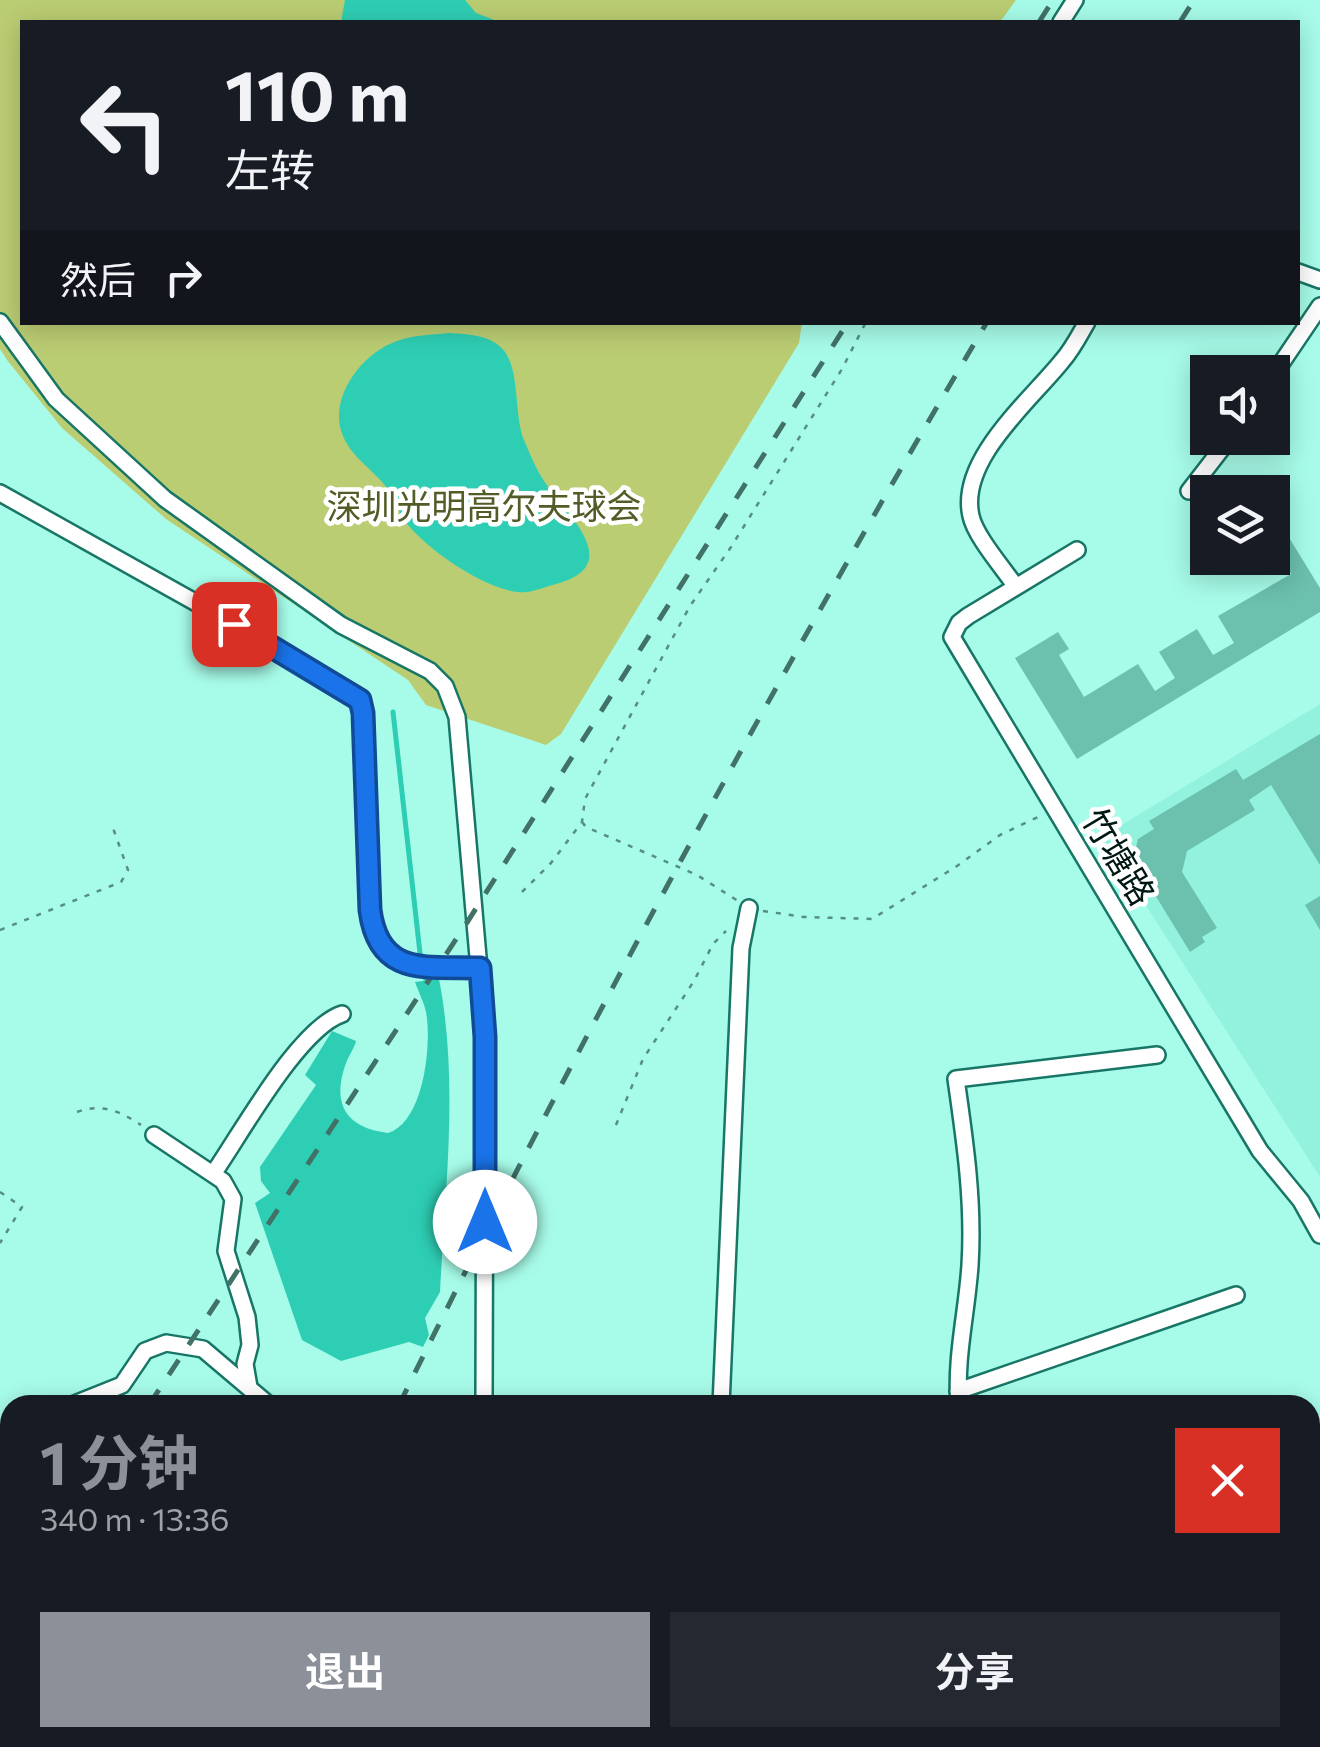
<!DOCTYPE html>
<html lang="zh">
<meta charset="utf-8">
<style>
:root{--surface:#171b24;--page:#242831;--text:#f1f3f6;--muted:#9ea1a6;--accent:#8c9099}
body{margin:0;font-family:Commissioner,"Noto Sans SC",sans-serif;background:var(--page);color:var(--text);height:100vh;display:flex;flex-direction:column;font-size:38px;white-space:nowrap}
*{box-sizing:border-box;margin:0}
p{font-size:32px;color:var(--muted)}
.icon{flex:none;width:55px;height:55px;fill:none;stroke:currentColor;stroke-width:2;stroke-linecap:round;stroke-linejoin:round}
.map{position:relative;flex:1;overflow:hidden}
.details{position:absolute;left:0px;top:1395px;width:1320px;height:352px;display:flex;flex-direction:column;background:var(--surface);border-radius:30px 30px 0 0;box-shadow:0 5px 25px #0003}
.details>*{flex:none}
.top-card{position:absolute;left:20px;top:20px;width:1280px;height:305px;border-radius:0px;box-shadow:0 5px 25px #0003;background:#171b24;color:var(--text);overflow:hidden}
.tools{position:absolute;left:1190px;top:355px;display:grid;gap:20px}
.tools a{display:grid;place-items:center;width:100px;height:100px;border-radius:0px;background:var(--surface);box-shadow:0 5px 25px #0003;font-size:50px}
.pin{position:absolute;display:grid;place-items:center;width:85px;height:85px;color:#fff;margin:-42px;border-radius:20px;box-shadow:0 5px 15px #0006}
.me{position:absolute;width:110px;margin:-55px;rotate:0deg;stroke-linejoin:round;filter:drop-shadow(0 0 8px #0008)}
.turn{display:flex;align-items:center;gap:35px;height:210px;padding:0 40px;font-size:45px}
.turn .icon{width:130px;height:130px;stroke-width:2.5}
.turn b{display:block;font-size:70px;line-height:85px}
.then{display:flex;align-items:center;height:95px;padding:0 40px;background:#0003;gap:20px;font-size:38px}
.round{display:grid;place-items:center;flex:none;width:105px;height:105px;border-radius:0px;background:var(--page)}
.head{display:flex;align-items:center;justify-content:space-between;height:170px;padding:0 40px}
h1{font-size:60px;font-weight:700;line-height:75px;color:var(--accent)}
.button{display:flex;gap:20px;margin-top:auto;padding:20px 40px}
.button a{flex:1;height:115px;border-radius:0px;background:var(--accent);color:#fff;font-size:40px;font-weight:700;line-height:115px;text-align:center}
.button a+a{background:var(--page);color:var(--text)}
.map>svg:first-child{display:block}
.built{fill:#92f2dd}
.green{fill:#bbcd73}
.water{fill:#2eceb4}
.lines{fill:none;stroke-linecap:round;stroke-linejoin:round}
.stream{stroke:#2eceb4;stroke-width:5}
.building{fill:#6cc0ae}
.minor-casing{stroke:#187666;stroke-width:20}
.major-casing{stroke:#187666;stroke-width:25}
.path{stroke:#568e82;stroke-width:2.5;stroke-dasharray:5 8;stroke-linecap:butt}
.minor{stroke:#fff;stroke-width:15}
.major{stroke:#fff;stroke-width:20}
.rail{stroke:#417167;stroke-width:5;stroke-dasharray:18 18;stroke-linecap:butt}
.route-casing{stroke:#114b97;stroke-width:25}
.route{stroke:#1a73e8;stroke-width:18}
.labels{text-anchor:middle;stroke-width:9;stroke-linejoin:round;paint-order:stroke}
.park-label{font-size:35px;fill:#525c26;stroke:#fff}
.street-label{font-size:35px;fill:#001814;stroke:#fff}
</style>
<div class="map">
<svg width="1320" height="1747" viewBox="0 0 1320 1747">
<rect width="100%" height="100%" fill="#a7fce9"/>
<path class="built" d="M1320 704V1177L1102 837Z"/>
<path class="green" d="M0 0H1016L1000 22H22V322L802 323 799 343 561 734 546 745 426 705 408 680 166 519 62 428 7 360 0 349Z
M6 1455 10 1457V1619L0 1613V1460Z"/>
<path class="water" d="M345 0H465L476 13 497 21 341 22Z
M449 333C468 334 493 335 505 352 520 373 514 416 524 440 530 454 536 469 544 481 566 514 627 565 556 584 547 586 536 591 527 592 493 596 425 549 405 521 398 511 394 498 387 488 374 470 352 458 343 436 327 400 361 353 397 341 413 335 432 335 449 333Z
M439 979C459 1082 445 1188 440 1292L425 1318 429 1335 423 1347 409 1342 341 1361 302 1340 255 1203 270 1193 261 1181 260 1167 316 1085 305 1075 332 1031 356 1041C354 1049 349 1055 346 1063 331 1104 346 1128 388 1133 424 1122 432 1044 426 1012 424 1002 418 991 415 982Z"/>
<g class="lines">
<path class="stream" d="M393 712 420 953 426 980"/>
</g>
<path class="building" d="M1272 510 1320 588V612L1077 759 1015 658 1058 632 1069 649 1059 655 1084 697 1138 664 1155 691 1175 678 1159 652 1197 629 1213 655 1234 643 1218 616 1291 574 1287 566 1290 564 1278 544 1272 547Z
M1320 734V865L1271 785 1249 800 1255 810 1187 851 1182 872 1217 928 1202 937 1205 942 1190 952 1133 859 1138 839 1154 829 1149 821 1236 769 1243 780Z
M1320 896V930L1305 905Z"/>
<g class="lines">
<defs>
<path id="minor" d="M1061 22 1075 0
M1298 272 1320 280
M0 322 56 399 165 499 341 625 430 671 445 686 457 717 485 1037 484 1405
M1272 377 1320 306
M1189 491 1230 438
M0 493 234 624 359 700 363 713 370 910C379 978 427 966 481 968
M1077 550 968 616 959 623 952 637 1260 1151 1301 1201 1320 1235
M1016 587C1004 569 975 536 971 516 958 460 1031 400 1062 361 1072 350 1079 336 1087 322
M154 1135 223 1181 233 1199 226 1251 247 1317 250 1345 245 1364 249 1387
M213 1174C241 1134 298 1029 342 1014
M958 1391 1236 1295
M72 1405 122 1385 145 1351 166 1343 203 1349 269 1405
M721 1405 741 948 749 908
M959 1405C955 1358 967 1312 970 1265 974 1203 965 1141 956 1079L1157 1055
M0 1439 10 1445
M305 1738 310 1747
M452 1738 455 1747
M497 1738 499 1747
M1192 1738 1205 1747
M391 1740 402 1738
M0 1742 2 1747
M517 1747 535 1738"/>
<path id="major" d="M1310 1646 1320 1630
M1246 1747 1252 1738"/>
</defs>
<use href="#minor" class="minor-casing"/>
<use href="#major" class="major-casing"/>
<path class="path" d="M582 822 586 827 697 875 738 901
M522 892 551 863 582 822 585 799 690 606 731 547 842 369 866 322
M763 911 804 917 872 919 957 866 1000 835 1040 816
M0 930 121 882 128 870 113 828
M77 1112C101 1103 120 1111 141 1125
M616 1125 643 1059 694 981 713 944 726 931
M0 1192 22 1207 0 1243"/>
<use href="#minor" class="minor"/>
<use href="#major" class="major"/>
<path class="rail" d="M1039 22 1053 0
M1180 22 1194 0
M149 1405 468 921 848 322
M399 1405C580 1037 777 676 987 322
M0 1605 10 1590
M235 1747 240 1738"/>
</g>
<g class="lines">
<defs>
<path id="route" d="M234 624 360 700 363 713 370 910C379 978 427 966 480 968L485 1037V1222"/>
</defs>
<use href="#route" class="route-casing"/>
<use href="#route" class="route"/>
</g>
<g class="labels">
<g class="park-label">
<text x="484" y="519">深圳光明高尔夫球会</text>
</g>
<g class="street-label">
<text transform="translate(1118 857) rotate(59)" y="12">竹塘路</text>
</g>
</g>
</svg>
<div class="tools">
<a><svg class="icon" aria-label="sound" viewBox="0 0 24 24"><path d="M4 9h4l5-4v14l-5-4H4zM17 9q2 3 0 6"/></svg></a>
<a><svg class="icon" aria-label="layers" viewBox="0 0 24 24"><path d="M12 4l9 5-9 5-9-5zM3 14l9 5 9-5"/></svg></a>
</div>
<div class="pin" style="left:234px;top:624px;background:#d93025"><svg class="icon" aria-label="arrive" viewBox="0 0 24 24"><path d="M6 21V4h12l-3 4 3 4H6"/></svg></div>
<svg class="me" style="left:485px;top:1222px" viewBox="-20 -20 40 40"><circle r="19" fill="#fff"/><path d="M0-13L10 11 0 6-10 11z" fill="#1a73e8"/></svg>
<div class="top-card">
<div class="turn"><svg class="icon" aria-label="left" viewBox="0 0 24 24"><path d="M17 20v-9H6M10 6l-5 5 5 5"/></svg><div><b>110 m</b>左转</div></div>
<div class="then">然后<svg class="icon" aria-label="right" viewBox="0 0 24 24"><path d="M7 20v-9h11M14 6l5 5-5 5"/></svg></div>
</div>
<section class="details">
<div class="head"><div><h1>1 分钟</h1><p>340 m · 13:36</p></div><a class="round" style="background:#d93025;color:#fff"><svg class="icon" aria-label="close" viewBox="0 0 24 24"><path d="M6 6l12 12M18 6L6 18"/></svg></a></div>
<div class="button"><a>退出</a><a>分享</a></div>
</section>
</div>
